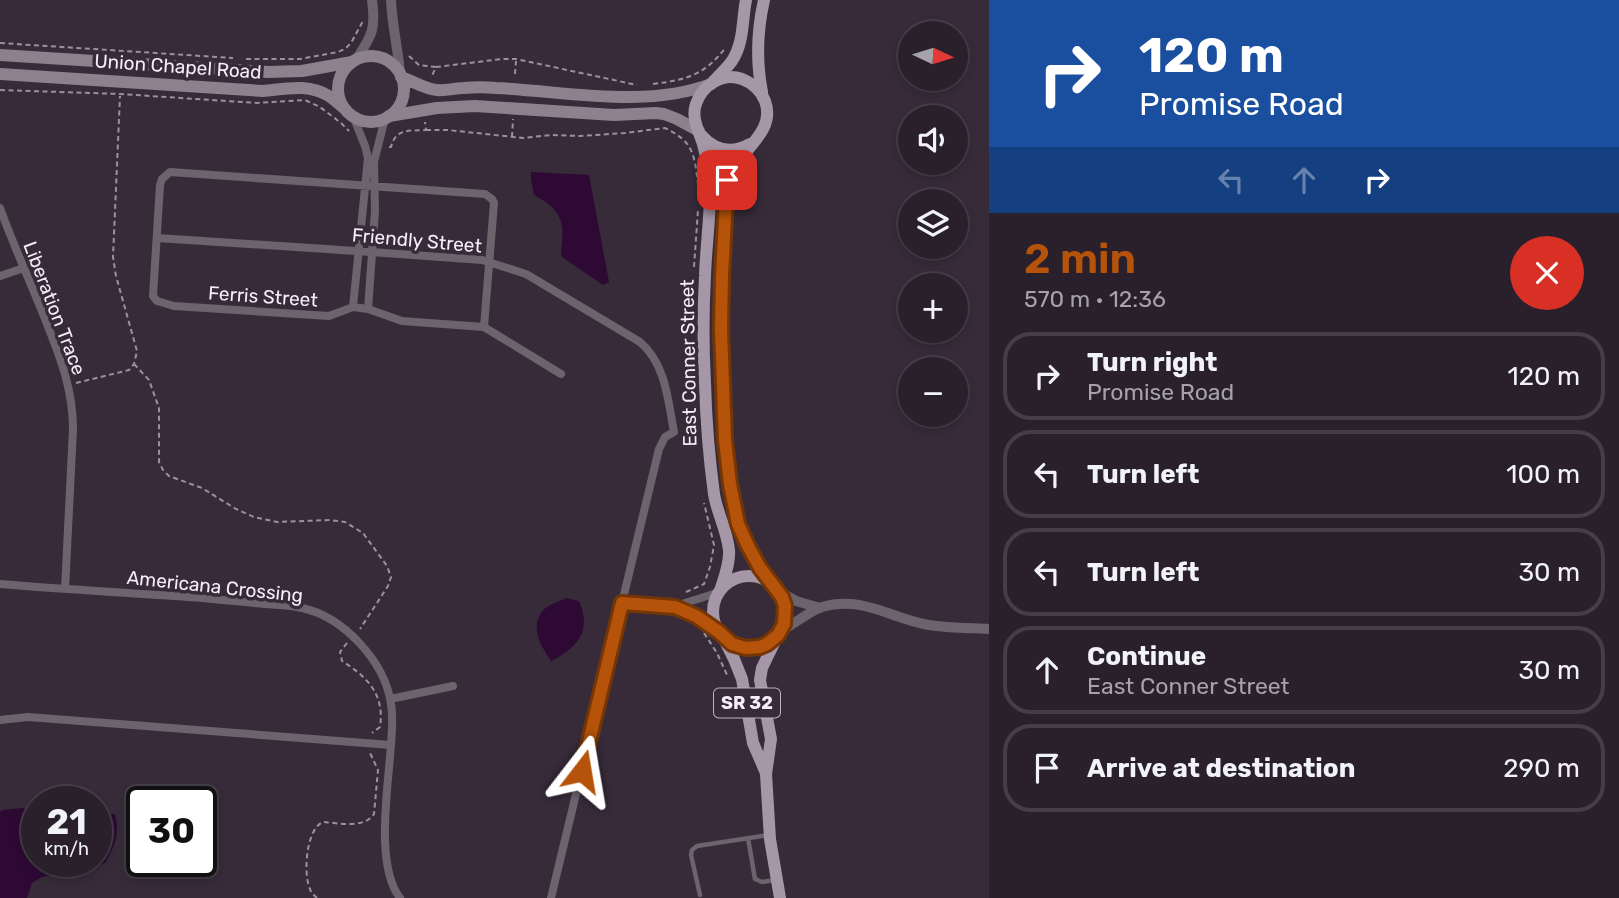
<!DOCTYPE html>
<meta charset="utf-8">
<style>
:root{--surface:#29202c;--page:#352d38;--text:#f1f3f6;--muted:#a5a3a9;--line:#453e48;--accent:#b45309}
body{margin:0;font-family:Rubik,sans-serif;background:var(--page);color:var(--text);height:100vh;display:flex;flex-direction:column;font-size:26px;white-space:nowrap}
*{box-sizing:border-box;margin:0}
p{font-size:23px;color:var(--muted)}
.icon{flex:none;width:38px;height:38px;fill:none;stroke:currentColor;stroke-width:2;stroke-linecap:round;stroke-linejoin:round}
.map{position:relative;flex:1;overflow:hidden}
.panel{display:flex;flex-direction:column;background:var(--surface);width:630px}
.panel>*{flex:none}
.top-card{background:#1a4fa0;color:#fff;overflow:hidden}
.needle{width:46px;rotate:94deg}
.fabs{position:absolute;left:898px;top:21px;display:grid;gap:14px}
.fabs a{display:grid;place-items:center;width:70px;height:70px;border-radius:50%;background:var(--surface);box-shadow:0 4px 10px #0003,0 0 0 2px var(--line);font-size:35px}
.speed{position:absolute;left:21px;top:786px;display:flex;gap:14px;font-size:35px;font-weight:700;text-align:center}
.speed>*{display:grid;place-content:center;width:91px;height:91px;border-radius:50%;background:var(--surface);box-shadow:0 4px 10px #0003,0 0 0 2px var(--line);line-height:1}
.speed small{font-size:18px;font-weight:400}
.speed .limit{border:4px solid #111;border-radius:10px;background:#fff;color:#111}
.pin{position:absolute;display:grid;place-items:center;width:60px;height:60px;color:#fff;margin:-30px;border-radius:14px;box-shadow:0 4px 10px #0006}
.me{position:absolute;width:77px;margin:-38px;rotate:14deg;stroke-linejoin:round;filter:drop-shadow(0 0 5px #0008)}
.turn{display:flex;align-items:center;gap:24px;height:147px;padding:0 35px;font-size:32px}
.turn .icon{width:91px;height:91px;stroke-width:2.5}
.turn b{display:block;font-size:49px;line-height:60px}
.lanes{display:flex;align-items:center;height:66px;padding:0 35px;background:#0003;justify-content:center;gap:35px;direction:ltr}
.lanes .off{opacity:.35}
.round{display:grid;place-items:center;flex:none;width:74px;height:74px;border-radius:37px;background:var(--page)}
.overview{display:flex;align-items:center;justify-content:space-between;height:119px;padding:0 35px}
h1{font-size:42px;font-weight:600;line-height:52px;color:var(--accent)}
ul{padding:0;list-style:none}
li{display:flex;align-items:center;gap:21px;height:88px;margin:0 14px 10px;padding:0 21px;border:4px solid var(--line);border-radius:28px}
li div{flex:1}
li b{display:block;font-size:26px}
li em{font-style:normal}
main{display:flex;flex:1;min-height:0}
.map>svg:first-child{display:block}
.water{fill:#2d0934}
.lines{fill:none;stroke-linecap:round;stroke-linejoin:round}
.path{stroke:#9b919e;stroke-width:2;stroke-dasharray:5 3.5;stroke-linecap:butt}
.service{stroke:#6b646c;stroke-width:4.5}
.minor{stroke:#6b646c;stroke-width:8}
.tertiary{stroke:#6b646c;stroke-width:10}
.secondary{stroke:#8c818d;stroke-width:12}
.primary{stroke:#a597a7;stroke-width:12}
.route-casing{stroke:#753606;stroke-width:18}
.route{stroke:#b45309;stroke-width:12}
.labels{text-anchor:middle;stroke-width:7;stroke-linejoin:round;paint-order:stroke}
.shield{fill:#372b3a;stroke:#bcb3be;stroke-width:2}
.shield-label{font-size:18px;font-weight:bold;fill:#f5edf7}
.street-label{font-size:19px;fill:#f5edf7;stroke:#372b3a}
</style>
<main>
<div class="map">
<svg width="989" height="898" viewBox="0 0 989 898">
<rect width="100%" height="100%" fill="#372b3a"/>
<path class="water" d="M531 172 589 175 609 282 603 285 562 257C560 251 562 247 562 240 565 216 554 206 534 195L531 180Z
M566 598 579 601C592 631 578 647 551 661 542 648 530 628 541 613 546 605 558 602 566 598Z
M23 808 37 809V861H96V813L115 814C120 835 115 845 105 863L78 871 42 877 32 883 27 898H0V812L3 810Z"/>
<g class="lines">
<path class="path" d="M0 43 233 58
M409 56 419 65 436 67 431 78
M246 59H300L338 52 345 49 351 43 363 21
M436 67 502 59H516L637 85
M515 74 516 61
M653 84C686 80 705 75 726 47
M0 90 120 94 257 103 305 100 320 107 341 123 349 131
M426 130H448L523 138 551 135 580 136 625 133 665 128C694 142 694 154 698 184
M512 137 513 119
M389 147H391C396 128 409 131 426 130L425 122
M694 267 698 210
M134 364 149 380 159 408V462L163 470 169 476 202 488 236 509 254 517 277 522 330 520 345 522 363 533 387 566 391 577 388 586 360 629
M76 383 129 370 134 364 137 351 116 276 113 257 120 96
M686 592 704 584 710 567 714 545 704 503
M704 633 717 653 728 677
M347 643 340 652 342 661C367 677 385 694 380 727L372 733
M317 898C314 895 311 893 310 889 303 874 306 829 323 822 339 823 364 829 374 814L378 770 370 753"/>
<path class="service" d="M748 838 755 879 762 882 775 880
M700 895 691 855 692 850 697 846 769 835"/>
<path class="minor" d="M0 208C14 247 32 285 47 324 61 359 73 391 73 429L65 589
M157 238 371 252 482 260 526 274 640 342C666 364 668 401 674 432L665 437 659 449 551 898
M0 276 24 268
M353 307 368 158 365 146 353 116
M368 309 375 211 374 162 385 118
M484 327 494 203 492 199 485 194 170 172 162 179 160 185 153 296 157 301 174 306 329 316 353 307 368 309 402 321 484 327 561 374
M0 584C58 589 117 592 175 596 205 598 235 601 265 604 277 605 290 605 302 608 344 617 385 662 391 704 394 722 391 740 390 757 387 795 376 867 400 898
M622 603 675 607 697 616 719 632
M675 607 685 603 720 592
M390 699 453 686
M0 720 28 717 391 745"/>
<path class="tertiary" d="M391 0C392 25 398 49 400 73
M356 60C372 35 376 30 372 0
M777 590 796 601 820 608
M780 632C790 626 812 610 822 607 862 595 892 619 929 625 948 628 969 628 989 629"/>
<path class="secondary" d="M0 55 268 72 302 71 352 62
M338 89a33 33 0 1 1 66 0a33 33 0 1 1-66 0Z
M0 74 263 91C285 89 308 83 329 96 335 100 341 106 346 110
M401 77C413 81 425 89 437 90 446 91 455 88 464 88 474 87 485 87 496 88 564 91 645 109 711 84
M389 116 437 108 475 106 614 115 656 113 664 114 677 119 699 131"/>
<path class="primary" d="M713 82C719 75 727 68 732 61 744 43 742 20 746 0
M762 92C756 61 757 31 764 0
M701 135C715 151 732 154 750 144
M713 612a36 36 0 1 1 72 0a36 36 0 1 1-72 0Z
M720 591C724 578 730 564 729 550 727 530 717 513 714 494 709 457 706 420 705 383 703 347 703 312 705 276 706 245 711 213 710 181 709 169 706 156 703 144 699 131 691 118 696 104 702 85 723 72 742 79 752 83 761 91 765 101 778 136 731 153 726 188V207L722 277V380L725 440 730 484 734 506 743 535 754 558 773 585
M778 635 762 668 760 680 771 739 766 774 770 839 780 898
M725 641 734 659 742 679 753 743 766 773"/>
</g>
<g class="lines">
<defs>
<path id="route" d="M582 771 622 603 675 607 696 616 719 632 732 644 746 648 760 647 767 644 778 635 784 624 785 606 782 597 760 568 748 546 738 524 730 484 725 440 721 329 722 277 727 180"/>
</defs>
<use href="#route" class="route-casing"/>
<use href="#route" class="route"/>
</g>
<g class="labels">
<rect class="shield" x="714" y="688.5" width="66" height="29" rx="5"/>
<g class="shield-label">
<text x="747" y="709">SR 32</text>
</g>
<g class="street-label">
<text transform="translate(178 66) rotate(4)" y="7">Union Chapel Road</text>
<text transform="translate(417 240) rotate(5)" y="7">Friendly Street</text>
<text transform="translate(263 296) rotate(4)" y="7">Ferris Street</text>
<text transform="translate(55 308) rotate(69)" y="7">Liberation Trace</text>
<text transform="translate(688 363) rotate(-91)" y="7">East Conner Street</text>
<text transform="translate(215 586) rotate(6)" y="7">Americana Crossing</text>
</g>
</g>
</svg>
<div class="fabs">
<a><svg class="needle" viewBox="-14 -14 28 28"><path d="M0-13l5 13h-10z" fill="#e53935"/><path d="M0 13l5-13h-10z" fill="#a5a3a9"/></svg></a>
<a><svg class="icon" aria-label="sound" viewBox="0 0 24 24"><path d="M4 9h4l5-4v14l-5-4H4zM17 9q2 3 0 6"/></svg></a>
<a><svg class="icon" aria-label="layers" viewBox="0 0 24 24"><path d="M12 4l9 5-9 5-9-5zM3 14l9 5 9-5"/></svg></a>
<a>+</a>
<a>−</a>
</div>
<div class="speed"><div>21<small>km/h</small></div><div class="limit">30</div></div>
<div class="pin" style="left:727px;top:180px;background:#d93025"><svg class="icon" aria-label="arrive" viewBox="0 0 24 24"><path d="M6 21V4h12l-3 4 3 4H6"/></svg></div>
<svg class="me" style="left:582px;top:771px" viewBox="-20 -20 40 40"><path d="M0-17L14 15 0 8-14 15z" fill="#b45309" stroke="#fff" stroke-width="4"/></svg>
</div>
<section class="panel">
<div class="top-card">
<div class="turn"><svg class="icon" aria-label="right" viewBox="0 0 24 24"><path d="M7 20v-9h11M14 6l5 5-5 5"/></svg><div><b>120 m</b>Promise Road</div></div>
<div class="lanes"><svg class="icon off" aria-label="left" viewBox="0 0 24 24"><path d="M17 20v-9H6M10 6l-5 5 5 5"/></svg><svg class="icon off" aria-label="ahead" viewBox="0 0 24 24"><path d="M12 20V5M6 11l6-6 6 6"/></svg><svg class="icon" aria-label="right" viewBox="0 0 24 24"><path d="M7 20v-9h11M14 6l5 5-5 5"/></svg></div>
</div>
<div class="overview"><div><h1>2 min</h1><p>570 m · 12:36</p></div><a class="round" style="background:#d93025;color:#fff"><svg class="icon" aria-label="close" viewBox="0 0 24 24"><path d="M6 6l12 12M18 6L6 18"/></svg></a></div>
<ul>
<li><svg class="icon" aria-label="right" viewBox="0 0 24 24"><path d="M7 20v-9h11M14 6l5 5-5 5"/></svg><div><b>Turn right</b><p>Promise Road</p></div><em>120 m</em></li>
<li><svg class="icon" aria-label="left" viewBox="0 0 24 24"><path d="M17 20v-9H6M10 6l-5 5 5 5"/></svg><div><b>Turn left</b></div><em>100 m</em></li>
<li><svg class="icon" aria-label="left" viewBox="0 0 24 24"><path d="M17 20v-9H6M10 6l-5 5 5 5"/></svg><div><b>Turn left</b></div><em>30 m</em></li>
<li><svg class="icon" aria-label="ahead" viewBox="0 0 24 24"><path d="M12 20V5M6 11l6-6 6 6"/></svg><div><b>Continue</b><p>East Conner Street</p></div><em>30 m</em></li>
<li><svg class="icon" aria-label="arrive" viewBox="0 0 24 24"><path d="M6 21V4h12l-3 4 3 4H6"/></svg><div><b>Arrive at destination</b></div><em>290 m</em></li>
</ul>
</section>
</main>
